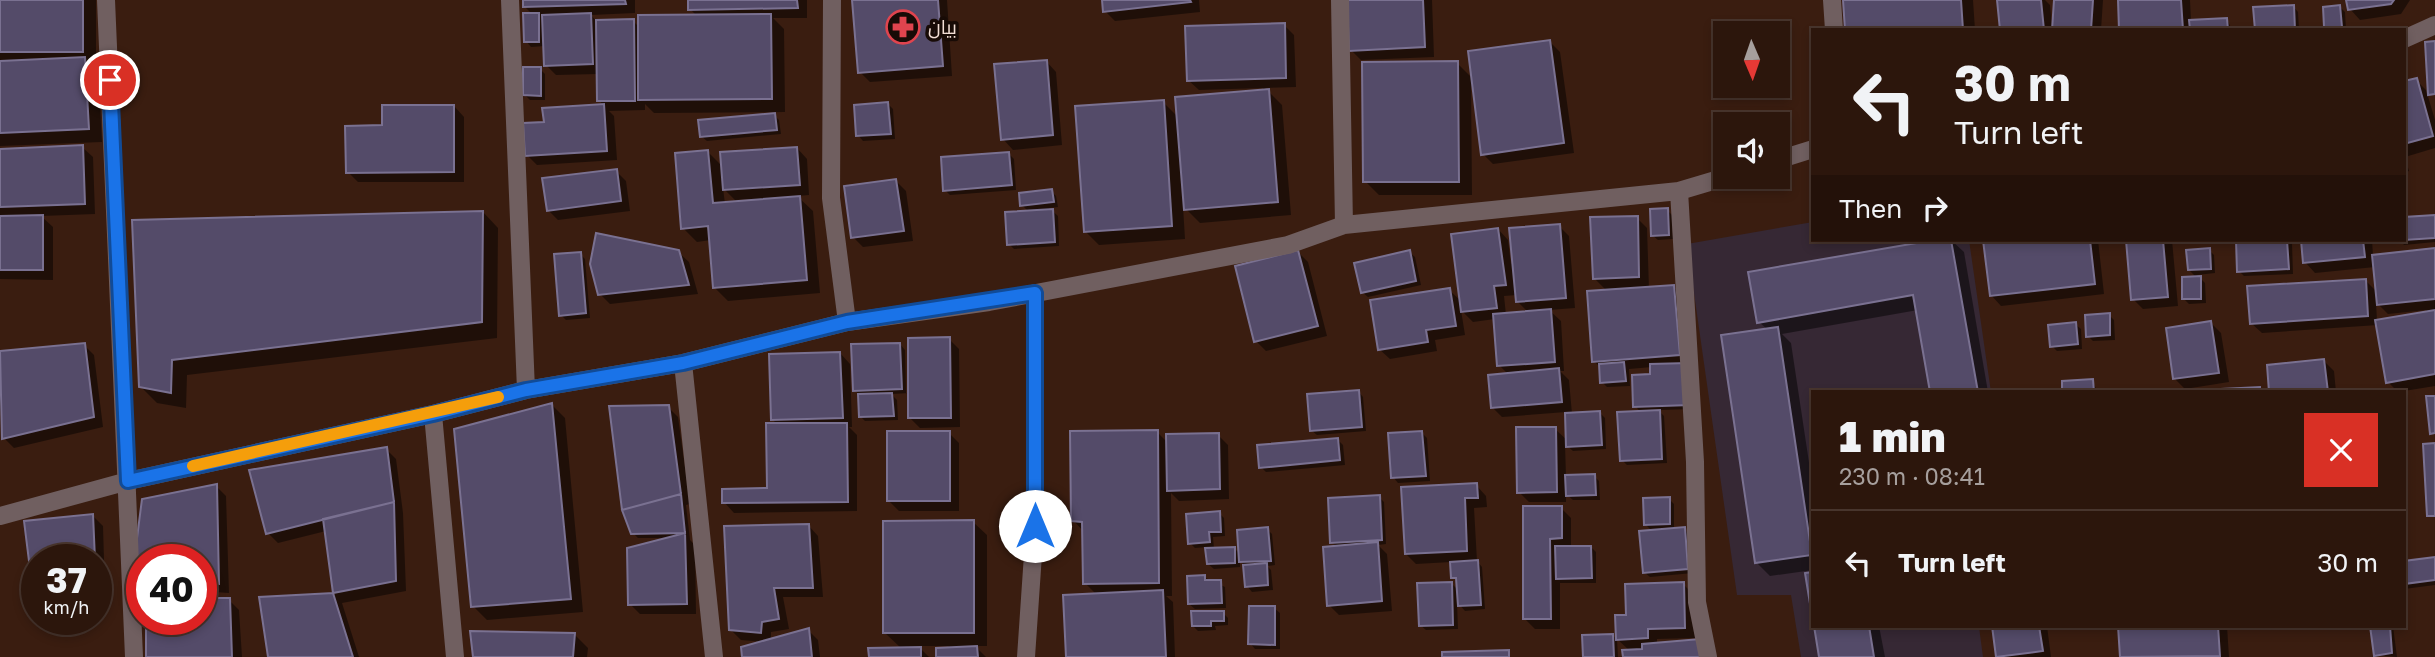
<!DOCTYPE html>
<meta charset="utf-8">
<style>
:root{--surface:#2c160c;--page:#341f15;--text:#f1f3f6;--muted:#a69f9d;--line:#48352d}
body{margin:0;font-family:"Golos Text",Cairo,sans-serif;background:var(--page);color:var(--text);height:100vh;display:flex;flex-direction:column;font-size:26px;white-space:nowrap}
*{box-sizing:border-box;margin:0}
p{font-size:23px;color:var(--muted)}
.icon{flex:none;width:38px;height:38px;fill:none;stroke:currentColor;stroke-width:2;stroke-linecap:round;stroke-linejoin:round}
.map{position:relative;flex:1;overflow:hidden}
.details{position:absolute;left:1811px;top:390px;width:595px;height:238px;display:flex;flex-direction:column;background:var(--surface);border-radius:0px;box-shadow:0 4px 10px #0003,0 0 0 2px var(--line)}
.details>*{flex:none}
.hud{position:absolute;left:1811px;top:28px;width:595px;height:214px;border-radius:0px;box-shadow:0 4px 10px #0003,0 0 0 2px var(--line);background:#2c160c;color:var(--text);overflow:hidden}
.needle{width:46px;rotate:178deg}
.fabs{position:absolute;left:1713px;top:21px;display:grid;gap:14px}
.fabs a{display:grid;place-items:center;width:77px;height:77px;border-radius:0px;background:var(--surface);box-shadow:0 4px 10px #0003,0 0 0 2px var(--line);font-size:35px}
.speed{position:absolute;left:21px;top:544px;display:flex;gap:14px;font-size:35px;font-weight:700;text-align:center}
.speed>*{display:grid;place-content:center;width:91px;height:91px;border-radius:50%;background:var(--surface);box-shadow:0 4px 10px #0003,0 0 0 2px var(--line);line-height:1}
.speed small{font-size:18px;font-weight:400}
.speed .limit{border:10px solid #d22;background:#fff;color:#111}
.pin{position:absolute;display:grid;place-items:center;width:60px;height:60px;color:#fff;margin:-30px;border:4px solid #fff;border-radius:50%;box-shadow:0 2px 7px #0007}
.me{position:absolute;width:77px;margin:-38px;rotate:0deg;stroke-linejoin:round;filter:drop-shadow(0 0 5px #0008)}
.turn{display:flex;align-items:center;gap:24px;height:147px;padding:0 28px;font-size:32px}
.turn .icon{width:91px;height:91px;stroke-width:2.5}
.turn b{display:block;font-size:49px;line-height:60px}
.then{display:flex;align-items:center;height:66px;padding:0 28px;background:#0003;gap:14px;font-size:26px}
.round{display:grid;place-items:center;flex:none;width:74px;height:74px;border-radius:0px;background:var(--page)}
.overview{display:flex;align-items:center;justify-content:space-between;height:119px;padding:0 28px}
h1{font-size:42px;font-weight:800;line-height:52px}
ul{padding:0;list-style:none}
li{display:flex;align-items:center;gap:21px;height:105px;padding:0 28px;border-top:2px solid var(--line)}
li div{flex:1}
li b{display:block;font-size:26px}
li em{font-style:normal}
.map>svg:first-child{display:block}
.education{fill:#362834}
.shadow{fill:#0007;fill-rule:evenodd}
.building{fill:#544b69;stroke:#7a7191;stroke-width:2}
.lines{fill:none;stroke-linecap:round;stroke-linejoin:round}
.minor{stroke:#705f60;stroke-width:18}
.route-casing{stroke:#114b97;stroke-width:18}
.route{stroke:#1a73e8;stroke-width:12}
.slow{stroke:#f59e0b;stroke-width:12}
.labels{text-anchor:middle;stroke-width:7;stroke-linejoin:round;paint-order:stroke}
.poi-label{font-size:19px;fill:#f3dfd6;stroke:#180b06;text-anchor:start}
</style>
<div class="map">
<svg width="2435" height="657" viewBox="0 0 2435 657">
<rect width="100%" height="100%" fill="#3a1d10"/>
<path class="education" d="M1813 222V240H1969L1991 392H1813V626L1979 627 1983 657H1801L1791 595H1737L1687 244Z"/>
<path class="shadow" d="M0 0H96V64H90L98 72 102 142 0 146Z
M524 0H635V13L591 15 597 22 633 21 639 27 697 16 690 9V0H807V18H773L784 29 785 112 654 113 645 104V110L609 111 614 116 617 160 537 165 527 155 545 124 604 106 599 100 598 74 556 75 546 65 545 46 531 47 526 41 533 15 525 7Z
M854 0H947L952 76 870 82 860 72Z
M1103 0H1199L1200 12 1115 21 1105 11Z
M1349 0H1432L1434 57 1361 60 1351 50Z
M1845 0H1973L1975 30H1846Z
M1999 0H2045L2050 5 2052 27 2056 0H2103L2101 30H2002Z
M2120 0H2190L2191 21 2227 19 2232 30H2121Z
M2348 0H2410L2401 14 2360 20 2350 9Z
M2293 6 2298 12 2299 30H2256Z
M2340 7 2345 12 2346 30H2329L2325 26Z
M1284 25 1294 35 1296 87 1265 88 1282 105 1291 215 1200 223 1183 206 1185 239 1099 245 1085 231 1163 102 1178 117 1264 91 1263 88 1199 90 1188 80Z
M1550 42 1560 52 1574 153 1493 164 1483 154 1471 83 1472 195H1379L1365 181 1457 63 1473 79Z
M1046 61 1056 72 1062 145 1013 150 1003 139Z
M540 69 545 74V100H530L525 95Z
M2416 80 2426 90 2435 120V148L2405 157 2409 171 2404 173V83Z
M888 104 893 109 895 139 863 141 858 135Z
M454 106 464 117V182H358L348 172 383 127Z
M774 115 779 120 781 134 707 141 701 136Z
M82 147 93 157 95 214 41 216 53 227V280L0 279V150Z
M797 148 807 159 809 195 797 196 813 211 820 293 728 301 715 288 711 240 697 242 683 228 708 152 723 167ZM723 188 735 200 751 199V202L725 204Z
M1009 154 1014 159 1016 190 950 195 945 190Z
M616 171 626 181 630 211 558 220 548 210Z
M896 181 906 191 913 241 863 247 853 237Z
M1051 191 1056 196 1058 207 1049 208 1058 216 1059 246 1014 249 1009 244 1029 212 1022 205Z
M1667 210 1672 215 1673 239 1658 240 1652 235Z
M483 212 498 228 497 338 187 375 186 408 157 403 141 387 134 222Z
M2435 216V242L2404 245 2400 240H2404Z
M1637 218 1647 228 1649 289 1673 287 1684 297 1694 409 1658 410 1664 416 1667 463 1627 465 1622 460 1641 412 1635 406 1652 376V367L1629 369 1630 386 1607 387 1602 382 1601 368 1594 361 1608 292 1594 278Z
M1559 226 1569 236 1575 308 1549 310 1561 321 1564 371H1560L1569 380 1572 414 1600 413 1605 418 1606 449 1573 451 1565 444 1566 477 1594 476 1599 481 1600 500H1573L1566 494V502H1529L1519 492 1555 429 1568 441 1566 412 1502 417 1492 407 1508 374 1499 365 1495 319 1473 322 1461 310 1465 335 1435 340 1437 351 1390 359 1379 349 1449 290 1461 301 1498 229 1508 240 1511 264ZM1517 295V301L1529 313 1506 315 1504 296Z
M1951 240 1964 252 1988 392H1932L1918 310 1782 334 1791 343 1813 489V570L1770 576 1757 563 1768 330 1759 322 1750 273Z
M1985 240H2098L2104 294 2001 306 1991 295Z
M2128 240H2172L2178 306 2143 309 2133 299Z
M2237 240H2288L2292 243 2293 274 2244 276 2239 271Z
M2302 240H2372L2373 256 2435 250V386L2398 392 2388 382 2378 325 2262 333 2251 323 2365 280 2377 292 2375 267 2315 273 2305 262ZM2376 302 2388 314 2426 310 2427 313 2377 321Z
M2209 250 2214 255 2215 273 2197 275 2205 283 2206 303 2189 304 2184 299 2197 278 2189 270Z
M678 252 689 262 698 294 610 304 600 294Z
M1298 252 1308 262 1327 336 1266 351 1256 341Z
M1409 252 1415 257 1421 285 1368 297 1362 292Z
M580 254 585 259 590 318 566 320 561 315Z
M2109 315 2114 320 2115 340 2093 341 2088 336Z
M2211 323 2221 333 2229 382 2185 389 2175 379Z
M2075 324 2081 329 2082 349 2057 351 2052 346Z
M949 339 959 349 960 427 920 428 910 418V393L891 394 897 400 898 420 865 421 860 416V395L854 390 900 344 905 350 906 393H909Z
M84 345 94 355 103 427 14 448 4 438 0 406V353Z
M840 353 850 364 852 427H849L857 435V511L734 513 724 502 769 489 778 425 772 419Z
M2324 361 2334 371 2336 392H2271Z
M2092 381 2098 392H2064Z
M1358 391 1363 397 1366 431 1317 435 1311 430Z
M552 405 565 418 583 612 487 620 473 606Z
M668 407 678 417 690 504 686 505 690 540 695 545 696 614H640L630 604 669 538H638L633 533Z
M1157 432 1168 443 1218 435 1228 445 1229 499 1179 501 1171 493 1172 596H1166L1173 602 1175 657H1068L1097 595 1085 583 1084 532 1073 520Z
M949 433 959 443V511H899L888 500Z
M1422 433 1427 438 1430 481 1398 483 1393 477Z
M1338 440 1343 445 1345 465 1266 472 1261 467Z
M386 449 396 459 403 513 406 591 342 603 359 657H269L261 599 335 595 326 531 278 543 268 533Z
M1476 485 1486 496 1487 507 1474 508 1477 561 1482 567 1485 609 1465 611 1457 602 1458 629 1426 630 1420 625 1451 583 1459 591 1458 583 1453 577 1451 562 1416 564 1406 554Z
M216 486 226 496 229 593 201 591V560H142V584L133 576 143 500Z
M1379 497 1384 502 1386 544 1378 545 1387 554 1392 611 1339 615 1329 605 1337 547 1332 542Z
M1669 499 1674 504V530L1684 529 1689 534 1693 573 1650 577 1644 572 1653 532 1645 524Z
M1525 508H1561L1571 518V548L1591 547 1596 552V583H1560V629H1535L1525 619Z
M1219 513 1224 518 1225 536 1213 537 1214 549 1234 548 1240 554 1267 529 1272 534 1275 565 1267 566 1271 570 1273 590 1252 592 1247 586 1245 566 1240 560V567L1214 569 1208 564 1207 547 1195 548 1190 543Z
M92 515 103 526 105 593 96 595V560H37V594L26 523Z
M973 522 987 535V646H975L986 657H938L949 646H918L929 657H870L902 649 885 633Z
M808 525 818 536 823 597H783L789 629 771 632V640L808 630 818 640 820 657H744L764 642 741 640 731 630Z
M2435 559V585L2404 589V563Z
M1204 577 1225 587 1226 608 1195 609 1189 604Z
M1683 584 1693 594 1695 638 1657 639V644L1624 657 1630 651 1617 639 1628 617Z
M229 600 239 610 242 657H148V620H201Z
M1274 608 1280 613V649H1255L1250 643Z
M1223 613 1228 618V625L1215 626 1216 630 1198 631 1193 626Z
M1816 626H1879L1885 657H1821Z
M1994 626H2047L2051 657H1999Z
M2120 626H2227L2229 657H2122Z
M2372 626H2393L2397 657 2376 655Z
M574 634 588 648 587 657H475Z
M1612 635 1617 639 1618 657H1585Z"/>
<path class="building" d="M0 0H83V52H0Z
M523 0H625L626 4 523 7Z
M688 0H797L798 8 688 10Z
M852 0H938L943 66 858 73Z
M1102 0H1190L1191 2 1103 12Z
M1347 0H1423L1425 47 1349 51Z
M1843 0H1961L1963 30H1845Z
M1997 0H2041L2044 30H2000Z
M2054 0H2093L2091 30H2052Z
M2118 0H2181L2183 30H2119Z
M2346 0H2394L2391 4 2348 10Z
M2294 5 2295 30H2255L2253 7Z
M2340 5 2342 27H2324L2323 7Z
M523 13H539V42H524Z
M591 13 593 64 544 66 542 15Z
M771 14 772 99 638 100V15Z
M2227 18 2228 30H2190L2189 20Z
M634 19 635 101H597L596 20Z
M1285 23 1286 78 1187 81 1185 26Z
M1550 40 1564 143 1481 155 1468 51Z
M2435 41V94L2428 95 2425 42Z
M85 57 89 129 0 133V61Z
M1047 60 1053 135 1001 140 994 64Z
M1458 61 1459 182H1363L1362 62Z
M523 67H541V96L523 95Z
M2417 78 2433 136 2404 144V81Z
M1269 89 1278 202 1184 210 1175 97Z
M1164 100 1172 226 1084 232 1075 106Z
M888 102 891 134 856 136 854 105Z
M604 104 607 151 525 156 523 123 544 122 542 108Z
M382 105H454V172L346 173 345 126 382 125Z
M775 113 777 130 700 137 698 120Z
M83 145 85 204 0 207V149Z
M797 147 800 185 723 190 720 152Z
M708 150 713 203 800 196 807 280 713 288 708 226 681 229 675 153Z
M1009 152 1012 185 943 191 941 157Z
M617 169 621 201 547 211 542 178Z
M896 179 904 231 851 238 844 186Z
M1052 189 1054 202 1020 206 1019 193Z
M1668 208 1669 235 1651 236 1650 209Z
M1053 209 1055 242 1007 245 1005 212Z
M483 211 482 322 172 360 171 393 139 387 132 220Z
M43 215V270H0V216Z
M2435 215V238L2404 240V217Z
M1638 216 1639 277 1593 279 1590 217Z
M1560 224 1566 298 1516 302 1509 228Z
M1498 228 1506 285 1494 286 1497 308 1461 312 1451 234Z
M596 233 679 250 689 285 598 295 590 264Z
M1934 240H1951L1978 392H1930L1913 295 1757 323 1748 272Z
M1983 240H2090L2095 284 1990 296Z
M2126 240H2163L2168 297 2131 300Z
M2236 240H2287L2289 269 2237 272Z
M2301 240H2363L2365 257 2303 263Z
M2210 248 2211 269 2188 270 2186 250Z
M2435 248V299L2377 305 2372 255Z
M1298 250 1318 326 1254 342 1235 266Z
M1410 250 1416 281 1361 293 1354 263Z
M581 252 586 313 559 316 554 254Z
M2201 276V299H2182V277Z
M2366 279 2368 316 2250 324 2247 286Z
M1674 285 1680 355 1592 362 1587 291Z
M1450 288 1456 326 1426 330 1428 342 1378 350 1370 300Z
M1551 309 1555 362 1497 366 1493 314Z
M2435 310V374L2386 383 2375 320Z
M2110 313V335L2086 337 2085 315Z
M2211 321 2219 373 2173 379 2166 328Z
M2076 322 2078 344 2050 347 2048 325Z
M1778 327 1812 555 1755 563 1721 335Z
M950 337 951 418H908V338Z
M85 343 94 417 2 439 0 351Z
M900 343 902 389 853 391 851 344Z
M840 352 843 418 771 420 769 354Z
M2324 359 2328 392H2269L2267 365Z
M1624 362 1626 381 1600 383 1599 364Z
M1688 363 1690 405 1633 407 1632 375 1650 374V364Z
M1559 368 1562 402 1491 408 1488 375Z
M2093 379 2094 392H2062V381Z
M2260 387V392H2201V390Z
M1359 390 1362 427 1310 431 1307 394Z
M892 393 894 416 859 417 858 394Z
M2426 396H2435V433L2430 434Z
M552 403 571 599 471 607 454 429Z
M669 405 681 494 622 510 609 406Z
M1660 410 1662 459 1620 461 1617 412Z
M1600 411 1602 445 1566 447 1565 413Z
M766 423H847L848 502 722 503V489L767 488Z
M1516 427H1556L1557 492 1517 493Z
M1158 430 1159 583 1083 584 1082 522 1071 521 1070 431Z
M887 431H950V501H887Z
M1422 431 1426 476 1391 478 1388 433Z
M1219 433 1220 489 1167 491 1166 434Z
M1338 438 1340 460 1259 468 1257 445Z
M2435 443V516H2427L2423 444Z
M387 447 394 502 266 534 249 470Z
M1595 474 1596 495 1566 496 1565 475Z
M1477 483 1478 498H1465L1467 551 1405 554 1401 487Z
M217 484 219 584 201 582V560H142V578L132 577 142 499Z
M681 494 685 533 631 534 622 510Z
M1380 495 1382 540 1330 543 1328 498Z
M1670 497V524L1644 525 1643 498Z
M394 502 396 581 333 593 323 519Z
M1523 506H1562V538L1550 539 1551 619H1523Z
M1220 511 1221 532H1209L1210 542 1188 544 1186 514Z
M93 514 95 560H37V593H33L24 521Z
M974 520V633H883V521Z
M809 524 813 588H774L779 619 762 622 761 633 729 630 724 526Z
M1268 527 1271 561 1239 562 1237 530Z
M1685 527 1688 569 1643 573 1639 531Z
M685 533 687 604 628 605 627 548Z
M1378 542 1382 601 1327 606 1323 547Z
M1555 546H1591L1592 578 1556 579Z
M1235 547V563L1207 564 1205 548Z
M2435 557V580L2404 584V561Z
M1478 560 1481 605 1458 606 1456 578H1451L1450 562Z
M1267 563 1268 585 1245 587 1243 565Z
M1813 572V622L1805 573Z
M1205 575V580H1221L1222 603 1188 604 1187 576Z
M1452 582 1453 625 1419 626 1417 583Z
M1684 582 1685 628 1648 629V638L1616 640 1615 615H1626L1625 584Z
M1163 590 1166 657H1066L1063 595Z
M333 593 353 657H268L259 597Z
M201 598H230L232 657H146V620H201Z
M1249 606H1275V645L1248 644Z
M1191 611H1224V621H1211V626H1192Z
M1814 626H1869L1874 657H1819Z
M1992 626H2039L2043 651 1996 657Z
M2118 626H2218L2220 656 2120 657Z
M2370 626H2390L2392 653 2374 656Z
M809 628 812 657H742L741 647Z
M470 631 575 633 573 657H473Z
M1613 634 1614 657H1583L1582 635Z
M1700 639 1701 657H1623L1622 650 1642 649V644Z
M977 646 978 657H936V648Z
M921 647V657H869L868 648Z
M1509 650V657H1442V652Z"/>
<g class="lines">
<path class="minor" d="M106 0 134 657
M510 0 526 390
M832 0 831 198 847 322
M1340 0 1344 225
M1832 0 1834 30
M2404 39 2435 25
M1778 160 1813 149
M1679 191 1695 462 1697 602 1708 657
M683 363 714 657
M433 414 455 657
M0 516 128 481 433 414 526 390 683 363 847 322 989 302 1288 245 1344 225 1679 191 1726 177
M1026 657 1035 525V293"/>
</g>
<g class="lines">
<defs>
<path id="route" d="M110 80 128 481 433 414 526 390 683 363 847 322 1035 293V526"/>
</defs>
<use href="#route" class="route-casing"/>
<use href="#route" class="route"/>
<path class="slow" d="M193 466 498 397"/>
</g>
<defs>
<symbol id="pharmacy-ring" viewBox="-11 -11 22 22"><circle r="9.5" fill="#180b06" stroke="#e0444e" stroke-width="1.5"/><path d="M-2-6h4v4h4v4h-4v4h-4v-4h-4v-4h4Z" fill="#e0444e"/></symbol>
</defs>
<g fill-rule="evenodd">
<use href="#pharmacy-ring" x="884" y="8" width="38" height="38"/>
</g>
<g class="labels">
<g class="poi-label">
<text x="928" y="34">بيان</text>
</g>
</g>
</svg>
<div class="fabs">
<a><svg class="needle" viewBox="-14 -14 28 28"><path d="M0-13l5 13h-10z" fill="#e53935"/><path d="M0 13l5-13h-10z" fill="#a69f9d"/></svg></a>
<a><svg class="icon" aria-label="sound" viewBox="0 0 24 24"><path d="M4 9h4l5-4v14l-5-4H4zM17 9q2 3 0 6"/></svg></a>
</div>
<div class="speed"><div>37<small>km/h</small></div><div class="limit">40</div></div>
<div class="pin" style="left:110px;top:80px;background:#d93025"><svg class="icon" aria-label="arrive" viewBox="0 0 24 24"><path d="M6 21V4h12l-3 4 3 4H6"/></svg></div>
<svg class="me" style="left:1035px;top:526px" viewBox="-20 -20 40 40"><circle r="19" fill="#fff"/><path d="M0-13L10 11 0 6-10 11z" fill="#1a73e8"/></svg>
<div class="hud">
<div class="turn"><svg class="icon" aria-label="left" viewBox="0 0 24 24"><path d="M17 20v-9H6M10 6l-5 5 5 5"/></svg><div><b>30 m</b>Turn left</div></div>
<div class="then">Then<svg class="icon" aria-label="right" viewBox="0 0 24 24"><path d="M7 20v-9h11M14 6l5 5-5 5"/></svg></div>
</div>
<section class="details">
<div class="overview"><div><h1>1 min</h1><p>230 m · 08:41</p></div><a class="round" style="background:#d93025;color:#fff"><svg class="icon" aria-label="close" viewBox="0 0 24 24"><path d="M6 6l12 12M18 6L6 18"/></svg></a></div>
<ul>
<li><svg class="icon" aria-label="left" viewBox="0 0 24 24"><path d="M17 20v-9H6M10 6l-5 5 5 5"/></svg><div><b>Turn left</b></div><em>30 m</em></li>
</ul>
</section>
</div>
